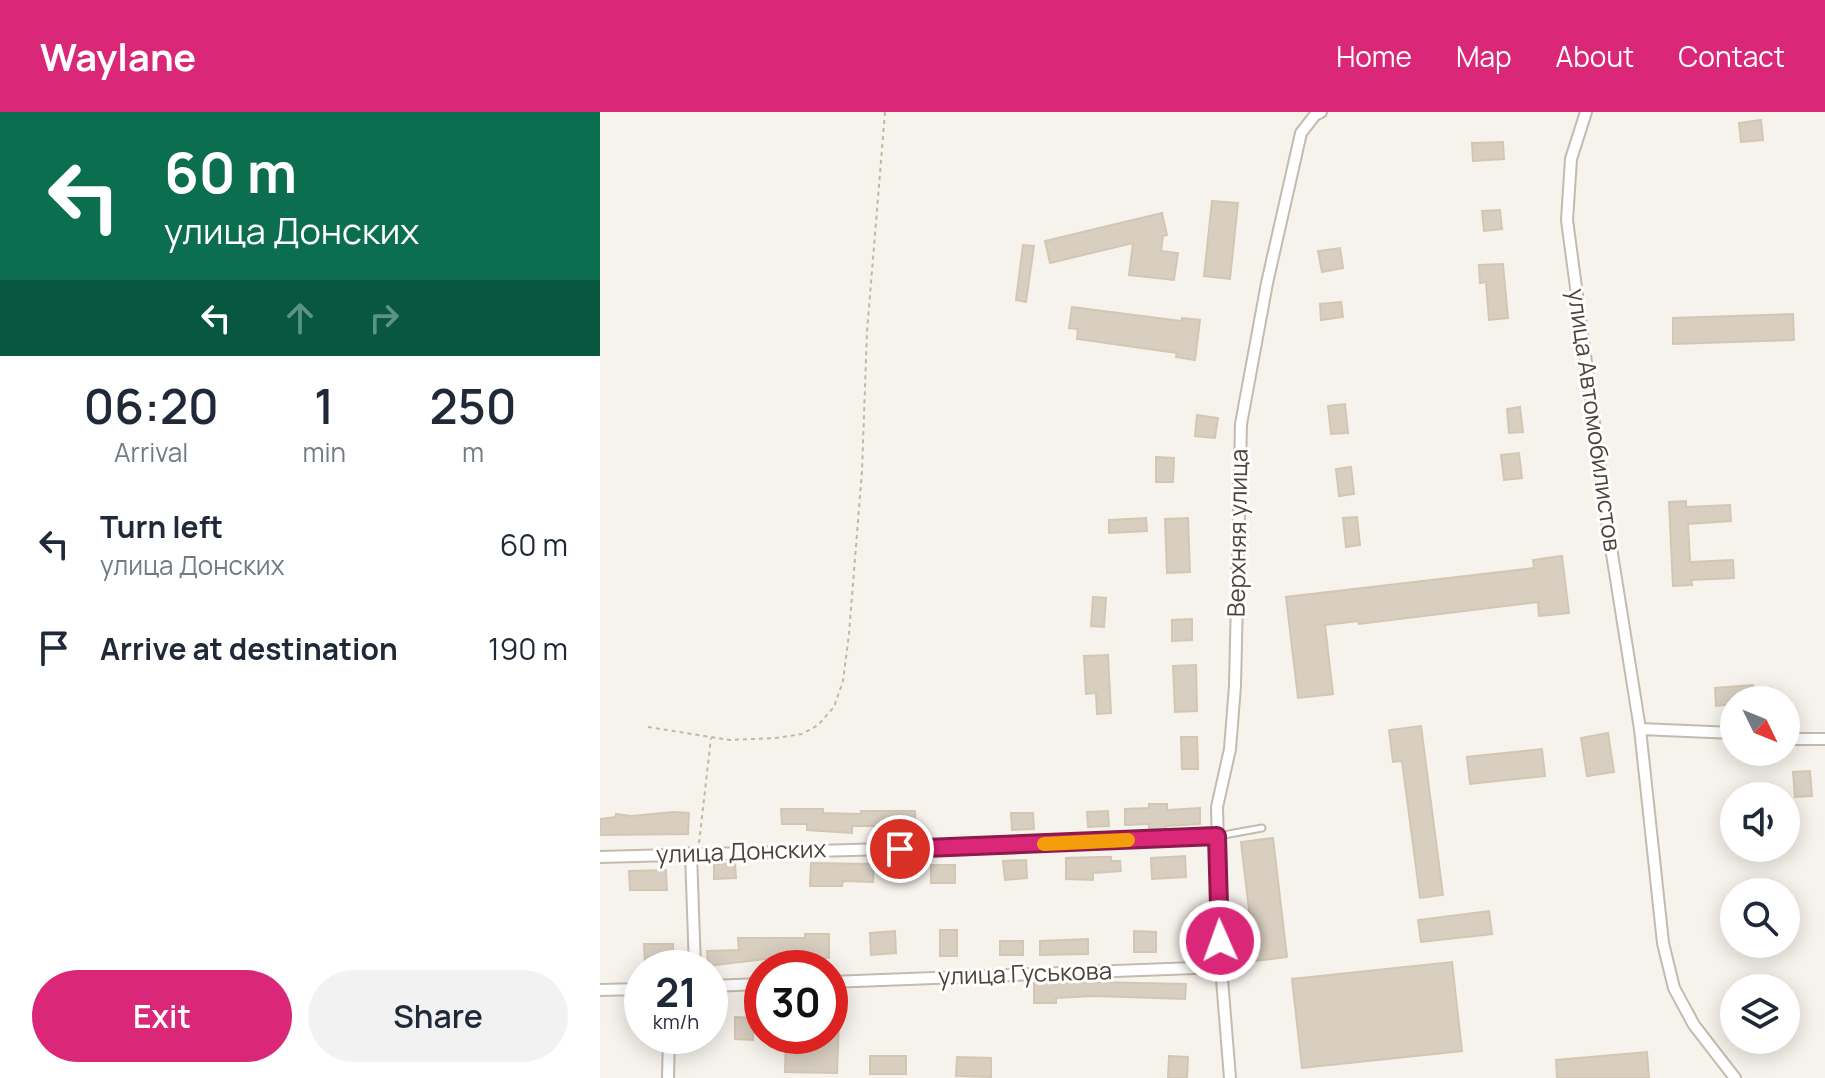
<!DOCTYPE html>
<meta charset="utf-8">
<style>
:root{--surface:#fff;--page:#f2f2f3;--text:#1f2937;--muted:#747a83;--accent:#db2777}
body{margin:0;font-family:Manrope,sans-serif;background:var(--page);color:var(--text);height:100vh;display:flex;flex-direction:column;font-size:30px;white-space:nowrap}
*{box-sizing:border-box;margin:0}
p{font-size:26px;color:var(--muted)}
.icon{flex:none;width:44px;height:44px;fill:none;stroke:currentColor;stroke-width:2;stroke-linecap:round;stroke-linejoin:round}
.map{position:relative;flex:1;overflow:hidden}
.panel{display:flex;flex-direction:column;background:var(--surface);width:600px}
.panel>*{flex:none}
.hud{background:#0b6e4f;color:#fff;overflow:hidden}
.needle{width:52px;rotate:133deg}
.buttons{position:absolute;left:1120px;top:574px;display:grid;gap:16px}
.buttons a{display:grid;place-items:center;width:80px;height:80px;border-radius:50%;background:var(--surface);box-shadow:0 4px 20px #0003;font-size:40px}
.speed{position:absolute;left:24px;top:838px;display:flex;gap:16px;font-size:40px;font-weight:700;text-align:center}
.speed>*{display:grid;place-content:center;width:104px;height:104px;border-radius:50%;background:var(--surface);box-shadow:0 4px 20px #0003;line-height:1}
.speed small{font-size:20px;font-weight:400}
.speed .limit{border:12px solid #d22;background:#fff;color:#111}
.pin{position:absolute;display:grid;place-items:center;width:68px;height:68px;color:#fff;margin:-34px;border:4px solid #fff;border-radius:50%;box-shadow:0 2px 8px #0007}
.me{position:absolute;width:88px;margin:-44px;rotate:358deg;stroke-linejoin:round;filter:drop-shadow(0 0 6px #0008)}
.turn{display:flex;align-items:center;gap:28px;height:168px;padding:0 32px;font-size:36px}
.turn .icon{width:104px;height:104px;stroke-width:2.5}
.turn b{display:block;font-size:56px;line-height:68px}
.lanes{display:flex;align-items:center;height:76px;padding:0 32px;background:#0003;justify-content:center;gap:40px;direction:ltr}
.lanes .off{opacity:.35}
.eta{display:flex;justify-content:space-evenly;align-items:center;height:136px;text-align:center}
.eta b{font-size:48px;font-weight:600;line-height:56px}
.primary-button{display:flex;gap:16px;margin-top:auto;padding:16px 32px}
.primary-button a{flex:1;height:92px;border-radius:48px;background:var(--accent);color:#fff;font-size:32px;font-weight:600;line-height:92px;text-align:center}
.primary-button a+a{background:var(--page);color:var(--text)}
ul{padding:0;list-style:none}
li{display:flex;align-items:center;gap:24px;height:104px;padding:0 32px}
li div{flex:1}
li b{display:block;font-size:30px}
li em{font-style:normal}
header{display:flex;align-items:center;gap:48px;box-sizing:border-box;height:112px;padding:0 40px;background:var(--accent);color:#fff}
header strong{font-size:38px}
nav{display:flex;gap:44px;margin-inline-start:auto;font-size:28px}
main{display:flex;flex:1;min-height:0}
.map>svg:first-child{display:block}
.building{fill:#d8cfc1;stroke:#d3c7b4;stroke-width:2}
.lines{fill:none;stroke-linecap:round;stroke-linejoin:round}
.service-casing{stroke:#c2bbae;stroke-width:9}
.minor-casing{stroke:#c2bbae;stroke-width:14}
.path{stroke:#c4b79f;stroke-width:2;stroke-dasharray:4 4;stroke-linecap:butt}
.service{stroke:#fff;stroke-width:5}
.minor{stroke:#fff;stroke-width:10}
.route-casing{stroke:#8e194d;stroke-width:20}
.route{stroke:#db2777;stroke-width:14}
.slow{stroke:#f59e0b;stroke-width:14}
.labels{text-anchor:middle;stroke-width:6;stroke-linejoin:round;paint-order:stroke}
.street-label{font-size:24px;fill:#4b4439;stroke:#fff}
</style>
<header>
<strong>Waylane</strong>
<nav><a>Home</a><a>Map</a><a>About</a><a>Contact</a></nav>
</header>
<main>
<section class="panel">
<div class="hud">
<div class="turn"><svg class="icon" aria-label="left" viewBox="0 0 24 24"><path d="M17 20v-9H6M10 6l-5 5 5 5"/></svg><div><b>60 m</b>улица Донских</div></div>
<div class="lanes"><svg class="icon" aria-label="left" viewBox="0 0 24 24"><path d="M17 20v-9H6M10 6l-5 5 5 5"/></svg><svg class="icon off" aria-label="ahead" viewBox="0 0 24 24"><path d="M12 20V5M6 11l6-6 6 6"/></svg><svg class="icon off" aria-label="right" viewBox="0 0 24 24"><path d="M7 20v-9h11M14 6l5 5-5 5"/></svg></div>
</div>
<div class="eta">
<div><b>06:20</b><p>Arrival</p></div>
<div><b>1</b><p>min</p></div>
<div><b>250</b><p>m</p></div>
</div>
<ul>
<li><svg class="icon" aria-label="left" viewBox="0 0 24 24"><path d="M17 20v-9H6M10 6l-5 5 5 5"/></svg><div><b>Turn left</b><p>улица Донских</p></div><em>60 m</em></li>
<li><svg class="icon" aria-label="arrive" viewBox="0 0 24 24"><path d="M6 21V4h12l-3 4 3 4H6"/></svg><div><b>Arrive at destination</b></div><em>190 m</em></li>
</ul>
<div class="primary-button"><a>Exit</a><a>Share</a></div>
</section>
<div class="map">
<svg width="1225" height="966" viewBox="0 0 1225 966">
<rect width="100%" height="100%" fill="#f6f3ec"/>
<path class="building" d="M1161 8 1163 28 1141 30 1139 11Z
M903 30 904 47 873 49 872 31Z
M612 89 638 91 630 167 604 164Z
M900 98 902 117 884 119 882 99Z
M562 101 567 123 563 124 561 139 578 141 574 168 529 163 533 131 450 151 445 129Z
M423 133 434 134 426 190 416 188Z
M740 136 743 156 722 160 718 139Z
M903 152 908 206 889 208 886 170 880 171 879 153Z
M741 190 743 205 721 208 720 192Z
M472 195 581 209 582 206 600 208 595 248 576 245 577 241 477 227 478 217 469 216Z
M1193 202 1194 228 1073 232V206Z
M745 292 748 321 731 322 728 294Z
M920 295 923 320 909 321 907 297Z
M597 303 618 306 615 326 595 324Z
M919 341 922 366 904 368 901 343Z
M556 345 574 346 573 370H556Z
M751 355 754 382 739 384 736 357Z
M1086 389V395L1130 393 1131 409 1088 412 1090 450 1133 448 1134 466 1091 468 1092 473 1073 474 1069 390Z
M757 405 760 433 746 435 743 406Z
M546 406 547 419 509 421V408Z
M588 406 590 460 567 461 565 407Z
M962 444 969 501 939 504 938 490 759 512 758 509 725 513 733 582 698 586 686 485 934 456 933 448Z
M493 485 506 486 504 515 491 514Z
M592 507V528L572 529V508Z
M508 543 511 601 497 602 496 581 486 582 484 544Z
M596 553 597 599 575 600 573 554Z
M1153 573 1155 588H1133V592L1116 594 1115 576Z
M821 614 843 783 820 786 802 649 793 650 789 618Z
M1008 621 1014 660 987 664 981 626Z
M581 625H597L598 657H582Z
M942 637 945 664 870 672 867 645Z
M1210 659 1212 684 1195 685 1193 660Z
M549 692H567V698L600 696V712L566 714V717H549V712L525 713V697L549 696Z
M181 697H223V701L261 702V699H315V716L291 718V714H252V721L207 718V712H182Z
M508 699 509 714 488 715 487 700Z
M74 700 89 701 88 722 0 723V707L16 705V702L31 704Z
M411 701H433L434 717 412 718Z
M673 726 687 845 655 849 641 730Z
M585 744 586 765 552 767 551 746Z
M498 745H511V749H520L521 759 493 761V768L466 767V746Z
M426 748 427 766 405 768 403 749Z
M135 751 136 766 114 767V752Z
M211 751 274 752 273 770 243 769 242 774H210Z
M331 753H355V771H331Z
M66 758 67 778H30L29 759Z
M889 799 892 822 821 830 818 808Z
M340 818H357V844H340Z
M295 819 296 841 271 843 270 821Z
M534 819 556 820V840H534Z
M205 822H229V846H195V849L174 850V846L108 854 107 839 139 838 138 826H205Z
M488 827V842L440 843V829Z
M400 829H423V843H400Z
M44 832H73V850L45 851Z
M852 850 862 939 702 956 692 867Z
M493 870 586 872 585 887 493 884 456 886V891H434V871Z
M135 905 154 906 153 928 135 927Z
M230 908H239L237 961 185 960 186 924H230Z
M1047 940 1049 966H957L956 948Z
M270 944H306V962H270Z
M569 944 588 945 587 966H568Z
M357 945 391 946V965L356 964Z"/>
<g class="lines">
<defs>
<path id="service" d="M618 724 662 716"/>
<path id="minor" d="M986 0 971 47 967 108 1009 423 1040 617 1063 831 1074 876 1094 913 1135 966
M1040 617 1134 621
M1186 627H1225
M91 741 95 856
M0 745 358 735 617 724
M230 870 621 855
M110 874 162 872
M0 878 42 877
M68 966 69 924
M630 966 621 855 617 695 630 637 635 574 641 312 667 171 701 21 715 3 721 0"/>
</defs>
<use href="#service" class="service-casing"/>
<use href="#minor" class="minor-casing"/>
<path class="path" d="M48 615 130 628 176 626 202 622 218 613 234 595 243 569 249 522 262 359 267 220 285 0
M99 731 111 626"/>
<use href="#service" class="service"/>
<use href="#minor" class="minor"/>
</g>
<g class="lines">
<defs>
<path id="route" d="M300 737 617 724 620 829"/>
</defs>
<use href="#route" class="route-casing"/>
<use href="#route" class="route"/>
<path class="slow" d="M444 732 528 728"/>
</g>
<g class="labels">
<g class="street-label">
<text transform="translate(994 308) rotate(82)" y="8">улица Автомобилистов</text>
<text transform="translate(638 421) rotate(-89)" y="8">Верхняя улица</text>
<text transform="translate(141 740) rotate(-2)" y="8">улица Донских</text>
<text transform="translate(425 862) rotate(-2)" y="8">улица Гуськова</text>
</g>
</g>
</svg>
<div class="buttons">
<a><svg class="needle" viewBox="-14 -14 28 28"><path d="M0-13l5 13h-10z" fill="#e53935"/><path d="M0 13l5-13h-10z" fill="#747a83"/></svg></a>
<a><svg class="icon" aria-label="sound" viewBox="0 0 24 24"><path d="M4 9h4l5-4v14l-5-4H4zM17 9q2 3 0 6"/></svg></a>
<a><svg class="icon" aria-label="search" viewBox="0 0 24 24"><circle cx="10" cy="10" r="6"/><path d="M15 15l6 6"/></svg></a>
<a><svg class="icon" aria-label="layers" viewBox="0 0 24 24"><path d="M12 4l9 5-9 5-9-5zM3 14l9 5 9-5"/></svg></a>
</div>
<div class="speed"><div>21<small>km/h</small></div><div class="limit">30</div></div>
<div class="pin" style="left:300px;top:737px;background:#d93025"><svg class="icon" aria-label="arrive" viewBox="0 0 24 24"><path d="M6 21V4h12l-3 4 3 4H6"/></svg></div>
<svg class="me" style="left:620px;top:829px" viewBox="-20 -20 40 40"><circle r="17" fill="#db2777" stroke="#fff" stroke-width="3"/><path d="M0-11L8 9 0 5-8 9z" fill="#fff"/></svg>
</div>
</main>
